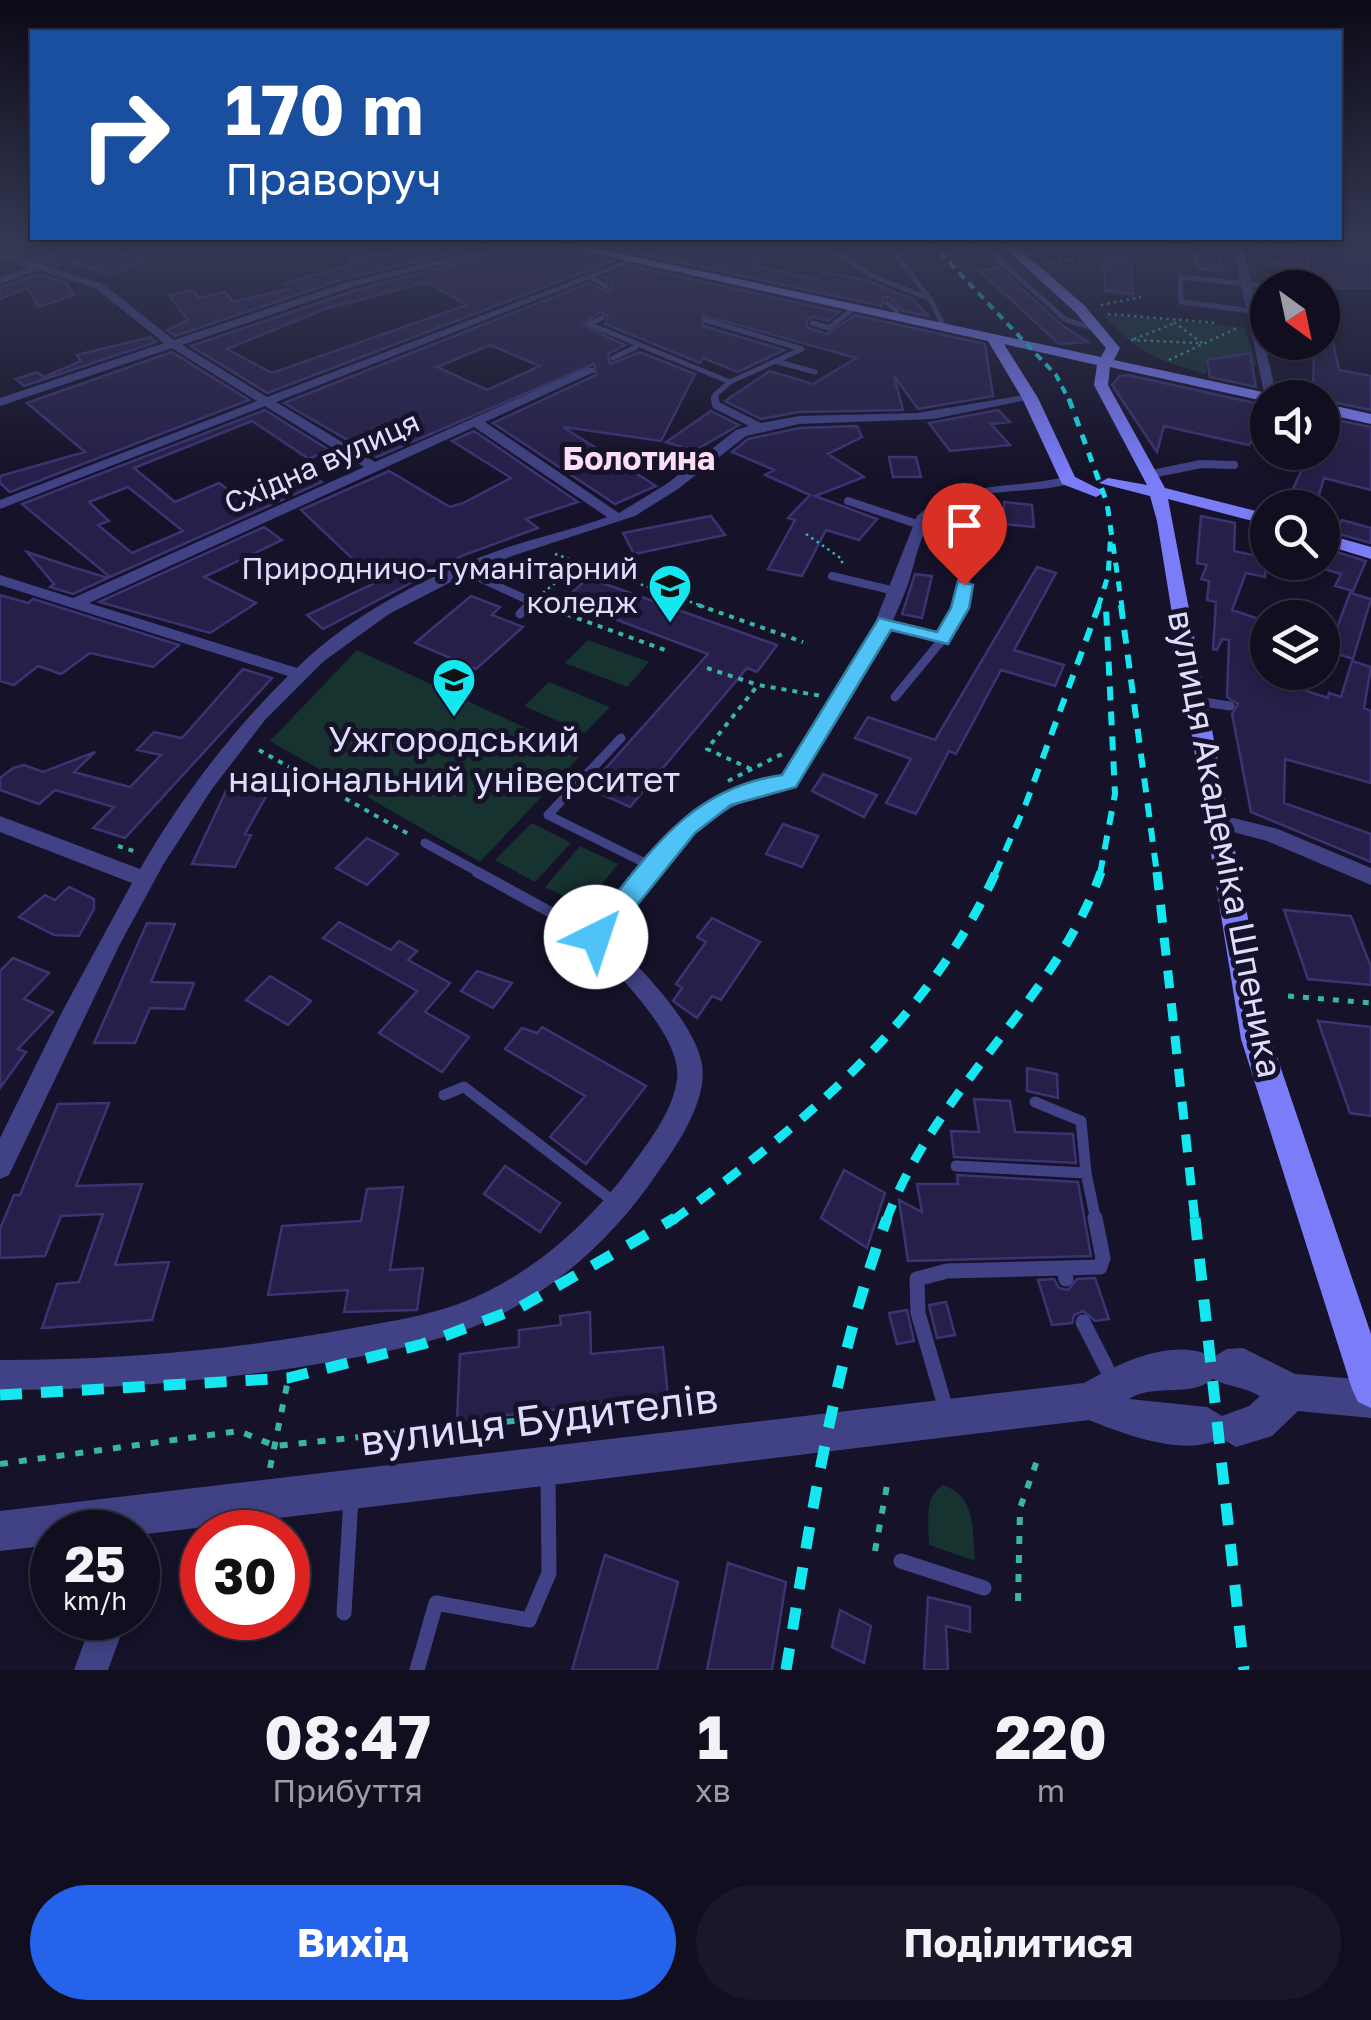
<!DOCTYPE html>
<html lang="uk">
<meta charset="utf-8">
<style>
:root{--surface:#100e1f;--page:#191728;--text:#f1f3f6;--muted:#9c9ca4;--line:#302e3d;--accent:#2563eb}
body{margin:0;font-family:"Golos Text",sans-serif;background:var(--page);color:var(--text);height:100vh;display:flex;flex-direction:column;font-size:38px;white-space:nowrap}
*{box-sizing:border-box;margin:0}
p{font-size:32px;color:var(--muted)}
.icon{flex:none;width:55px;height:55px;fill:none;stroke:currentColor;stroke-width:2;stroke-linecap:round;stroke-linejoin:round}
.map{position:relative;height:1670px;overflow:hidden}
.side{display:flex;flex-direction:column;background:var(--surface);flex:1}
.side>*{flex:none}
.banner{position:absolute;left:30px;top:30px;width:1312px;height:210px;border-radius:0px;box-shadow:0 5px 15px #0003,0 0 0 2px var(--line);background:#1a4fa0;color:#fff;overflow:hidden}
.needle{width:65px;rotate:147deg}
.fabs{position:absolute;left:1250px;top:270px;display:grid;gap:20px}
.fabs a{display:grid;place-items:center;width:90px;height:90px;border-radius:50%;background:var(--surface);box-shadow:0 5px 15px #0003,0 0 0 2px var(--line);font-size:50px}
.speed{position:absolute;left:30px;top:1510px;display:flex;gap:20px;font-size:50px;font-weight:700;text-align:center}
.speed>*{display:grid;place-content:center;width:130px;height:130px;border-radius:50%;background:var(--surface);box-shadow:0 5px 15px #0003,0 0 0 2px var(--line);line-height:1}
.speed small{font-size:25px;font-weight:400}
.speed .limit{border:15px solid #d22;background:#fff;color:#111}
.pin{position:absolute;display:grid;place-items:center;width:85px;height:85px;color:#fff;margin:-102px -42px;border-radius:50% 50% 50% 0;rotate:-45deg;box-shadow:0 0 10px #0007}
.pin .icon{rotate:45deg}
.me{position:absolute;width:110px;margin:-55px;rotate:41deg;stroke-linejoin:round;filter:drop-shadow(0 0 8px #0008)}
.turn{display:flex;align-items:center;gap:35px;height:210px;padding:0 30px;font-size:45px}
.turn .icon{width:130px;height:130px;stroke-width:2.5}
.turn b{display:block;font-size:70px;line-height:85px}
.eta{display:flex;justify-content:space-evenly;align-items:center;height:170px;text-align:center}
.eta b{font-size:60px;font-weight:700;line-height:70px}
.button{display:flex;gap:20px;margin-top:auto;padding:20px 30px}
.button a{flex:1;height:115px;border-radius:60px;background:var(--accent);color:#fff;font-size:40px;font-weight:700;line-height:115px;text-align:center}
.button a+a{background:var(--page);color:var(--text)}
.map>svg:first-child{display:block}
.green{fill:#163330}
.building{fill:#261f49;stroke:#3c3373;stroke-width:2.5;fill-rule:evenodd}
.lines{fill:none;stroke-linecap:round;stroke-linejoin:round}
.path-far3{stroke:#38b5a7;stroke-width:2.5;stroke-dasharray:2.5 4;stroke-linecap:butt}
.path-far2{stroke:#38b5a7;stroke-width:4;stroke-dasharray:5 6;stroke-linecap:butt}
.path-far1{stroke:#38b5a7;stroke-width:5;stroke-dasharray:6 9;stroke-linecap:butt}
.path{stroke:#38b5a7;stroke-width:6;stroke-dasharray:8 11;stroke-linecap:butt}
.service-far4{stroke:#404285;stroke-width:5}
.service-far3{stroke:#404285;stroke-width:8}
.service-far2{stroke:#404285;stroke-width:9}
.service-far1{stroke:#404285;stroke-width:11}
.service{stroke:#404285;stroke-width:15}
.minor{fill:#404285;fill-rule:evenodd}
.tertiary{fill:#404285;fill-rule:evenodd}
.secondary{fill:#7a7df7;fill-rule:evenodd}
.rail-far4{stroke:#15e7f1;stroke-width:4;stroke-dasharray:8 6;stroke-linecap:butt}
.rail-far3{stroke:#15e7f1;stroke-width:5;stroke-dasharray:10 9;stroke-linecap:butt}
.rail-far2{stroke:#15e7f1;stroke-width:6;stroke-dasharray:14 11;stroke-linecap:butt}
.rail-far1{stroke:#15e7f1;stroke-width:9;stroke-dasharray:18 15;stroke-linecap:butt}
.rail{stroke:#15e7f1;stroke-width:11;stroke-dasharray:22 19;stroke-linecap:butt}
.route{fill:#4fc3f7;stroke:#337fa1;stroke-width:2.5}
.labels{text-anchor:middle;stroke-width:10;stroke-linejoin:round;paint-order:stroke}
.far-street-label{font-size:30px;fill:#dfddfd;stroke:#151229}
.far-poi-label{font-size:30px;fill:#dfddfd;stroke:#151229;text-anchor:end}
.far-neighbourhood-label{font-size:32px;font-weight:bold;fill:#fddef4;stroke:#151229}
.poi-label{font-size:35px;fill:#dfddfd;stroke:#151229}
.street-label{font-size:35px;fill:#dfddfd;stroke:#151229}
.near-street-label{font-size:42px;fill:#dfddfd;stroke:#151229}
</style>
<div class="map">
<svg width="1371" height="1670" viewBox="0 0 1371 1670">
<rect width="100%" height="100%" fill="#151229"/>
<path class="green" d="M1103 314 1245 327 1257 366 1207 358 1206 374C1156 360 1138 353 1103 314Z
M588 640 649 662 627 687 565 663Z
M357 650 582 754 480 862 270 741Z
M549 682 610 707 585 733 524 706Z
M532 823 571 843 535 882 495 860Z
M580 846 618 864 584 906 545 887Z
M943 1485C977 1497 972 1531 975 1561L929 1545C929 1523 923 1498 943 1485Z"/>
<path class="building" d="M23 242H132L113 252 147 260 110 275 52 255 58 266 27 256 40 251Z
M453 242H498L347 278 175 336 167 330 188 320 169 295 193 290 199 298 225 292 233 302 289 289 284 285 291 281 354 265 348 260Z
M537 242 613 261 267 393 191 346 356 290ZM427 282 467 305 272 373 227 349 325 309Z
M585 242H659L702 251 715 242 779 247 752 266 815 279 824 272 868 281 913 299 928 316 903 311 889 297 883 298 882 306Z
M1304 249 1371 256V288H1282L1276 263 1309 266Z
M1194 251H1220L1222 271 1196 268Z
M1104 256 1131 259 1133 294 1105 291Z
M633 266 839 312 828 321 813 317 806 320 808 328 827 334 855 315 985 344 993 396 918 409 894 376 903 410 799 412 761 419 725 401 770 371 813 384 856 358 702 315 703 326 784 350 738 372 703 358 700 363 605 324 608 316 600 312 583 325 625 345 608 354 610 364 640 352 695 374 661 441 563 427 656 486 615 504 493 423 596 375 594 364 377 457 284 403 589 283 608 292 612 284 604 278ZM490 345 540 366 487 390 437 367Z
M999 268 1062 325 1088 342 1059 344 979 270Z
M39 274 67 283 74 295 38 307 28 288 0 299V287Z
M150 337 156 342 24 386 16 379 37 372 44 377 81 361 77 355Z
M1314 342H1333L1339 370 1371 376V410L1313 398Z
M172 352 249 400 10 492 0 483V476L85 452 27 403Z
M1250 353 1256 387 1210 377 1207 360Z
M1128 375 1259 404 1263 424 1249 445 1164 426 1157 452 1112 385 1120 376Z
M265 410 329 450 309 459 252 421 134 468 175 502 219 483 234 494 300 467 322 482 110 577 22 504ZM128 487 183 531 132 553 98 525 109 521 89 502Z
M998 410 1010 422 991 424 1010 445 950 451 929 423Z
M711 411 739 425 694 451 666 442Z
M1322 417 1371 427V490L1324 478 1315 508H1284L1310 452H1322Z
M857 426 862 437 828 454 864 477 815 496 877 519 859 540 826 530 802 576 768 569 795 520 788 518 810 495 765 475 774 470 732 452 748 439 800 428Z
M474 431 578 502 526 519 538 528 464 555 323 629 307 615 377 582 301 510 389 471 450 507 463 503 511 478 452 441Z
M889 457H916L921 477H893Z
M1004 502 1032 505 1034 527 1004 524Z
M711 516 725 535 634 554 623 533Z
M1201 516 1235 523 1234 551 1266 558 1265 577 1246 573 1232 610 1268 622 1265 677 1328 698 1329 693 1341 697 1352 661 1371 667 1364 708 1371 711V783L1285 759 1284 803 1371 834V862L1251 812 1232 714 1238 704 1227 697 1229 640 1222 639 1217 650 1213 649 1216 602 1207 600 1209 581 1201 579 1207 565 1197 563Z
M1342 520 1371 528V543L1335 533Z
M264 527 282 540 204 577 256 603 210 633 99 602Z
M1327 549 1366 561 1353 591 1335 586 1341 574 1318 567Z
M27 552 72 567 108 578 73 594 50 587 54 584Z
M1037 567 1056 573 1014 650 1064 665 1055 686 1001 670 956 754 949 751 916 814 886 803 911 759 855 738 868 717 935 740Z
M915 574 932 576 922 618 902 614Z
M588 578 777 645 757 672 747 668 630 807 588 788 708 654 564 600Z
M1350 593 1371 599 1353 659 1328 651Z
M0 595 28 603 33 599 179 645 153 667 90 653 61 674 38 666 14 685 0 681Z
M471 596 500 607 492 615 523 627 476 669 415 643Z
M243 669 272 678 125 838 93 828 114 807 55 790 39 804 0 790V778L13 768 24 765 43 772 95 752 74 772 130 787 161 755 137 750 154 732 182 738Z
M823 774 877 795 864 817 812 791Z
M232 778 274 782 245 834 251 835 235 867 192 864Z
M783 824 818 836 802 867 766 854Z
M367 838 398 854 367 885 336 868Z
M69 887 94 899V909L79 936 54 935 19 917 45 895 55 900Z
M1284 910 1351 916 1371 967V985L1308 979Z
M712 918 760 942 721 1000 712 996 697 1018 673 1001 682 988 676 984 706 942 697 937Z
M339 922 391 950 399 941 417 951 408 960 450 983 425 1012 469 1037 442 1072 379 1033 417 991 323 938Z
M147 923 175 924 151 982 194 983 184 1009 150 1008 135 1043H94Z
M13 958 49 973 24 999 53 1012 18 1049 26 1052 0 1088V971Z
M477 971 512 983 493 1008 461 991Z
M270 976 311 1001 288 1025 246 1000Z
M1318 1021 1371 1027V1116L1350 1113Z
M542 1027 646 1086 586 1164 550 1137 585 1096 505 1049 522 1028 537 1033Z
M1027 1068 1057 1074 1058 1098 1027 1091Z
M974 1099 1010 1101 1015 1132 1073 1134 1076 1163 954 1157 951 1131 979 1132Z
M109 1103 76 1186 142 1184 115 1265 169 1262 152 1320 42 1328 57 1284 79 1282 103 1214 61 1216 45 1256 0 1258V1229L14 1195H20L58 1104Z
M505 1166 560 1203 540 1232 484 1194Z
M844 1170 885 1193 867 1248 821 1218Z
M957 1175 1078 1182 1091 1256 908 1261 899 1200 922 1212 917 1184H958Z
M403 1187 390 1270 423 1268 417 1310 344 1312 348 1290 268 1295 282 1226 361 1221 367 1189Z
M1095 1278 1109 1319 1095 1321 1083 1311 1074 1315 1072 1323 1052 1325 1038 1280 1054 1279 1059 1288 1068 1290 1077 1279Z
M946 1302 955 1335 937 1338 929 1305Z
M907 1310 914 1341 897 1344 889 1313Z
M590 1312 591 1354 663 1347 668 1396 457 1421 460 1354 519 1347V1330L561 1325 560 1316Z
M605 1555 678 1582 657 1670H572Z
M728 1563 786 1582 772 1670H707Z
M928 1597 970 1607V1632L946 1626 948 1670H924Z
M840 1610 871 1626 864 1663 832 1647Z"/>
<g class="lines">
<path class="path-far3" d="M1275 244 1326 249
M1052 262 1092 257
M1101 305 1141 297
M1108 314 1218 323
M1174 322 1202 343
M1134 339 1175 323
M1131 340 1198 343
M1169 360 1237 328
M806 534 842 559V565
M555 554 705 607
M543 593 578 564"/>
<path class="path-far2" d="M698 605 803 642
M546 607 668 651
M707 668 758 685
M259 750 412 836
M751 769 707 749 758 685 822 696
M728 781 782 754
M118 846 137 852"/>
<path class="path-far1" d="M1288 996 1371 1003"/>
<path class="path" d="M0 1464 239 1431 275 1446 666 1405 691 1409
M270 1468 288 1380
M875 1551 888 1480
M138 1599 151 1565
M1018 1601 1020 1508 1038 1458"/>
<path class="service-far4" d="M886 242 930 299 944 327
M1164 242 1215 247
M1251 242 1259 243
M973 244 990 252
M1012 249 990 252 1066 320 1100 330
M836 252 870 275 930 299
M590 277 606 286
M887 303 897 311 896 317
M1252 311 1181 302 1180 277 1257 285
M602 318 589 324 730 382 715 395 716 402
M705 320 802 349 730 382
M812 323 829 328 854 308
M613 358 636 347
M778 362 815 372"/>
<path class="service-far3" d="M715 399 716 405 758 426
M1152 474 1201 464 1234 465
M848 501 920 525
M465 571 532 602 527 607
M832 576 899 592
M960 607 973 554"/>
<path class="service-far2" d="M520 614 529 605
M886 623 942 640 895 697
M942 640 961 605
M1197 701 1230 706
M621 738 548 815 651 866
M425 843 482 874"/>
<path class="service-far1" d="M477 872 596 937
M444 1095 464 1087 617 1204
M1035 1102 1081 1121 1086 1173
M956 1166 1086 1173 1096 1221"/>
<path class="service" d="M1066 1279 1063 1268 1100 1267 1103 1258 1095 1218
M1083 1322 1112 1379
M947 1413 918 1313 917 1279 947 1271 1063 1268
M901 1561 984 1588
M344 1613 351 1499
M417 1670 436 1603 529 1620 549 1573 548 1472"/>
<path class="minor" d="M515 242H533L355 286 182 345 267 397 633 258V262L276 402 375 462 586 368H594V372L485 422 619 513 668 483 736 430 756 424 799 416 917 413 1030 394 1036 398 933 419 799 424 746 436 678 489 635 516 512 556 449 583 389 614 324 661 265 720 212 789 163 865 120 944 9 1175 0 1179V1138L63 1010 132 883 0 832V816L140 869C181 798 230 733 288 676L0 585V575L73 598 364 467 265 406 0 509V500L257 401 172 348 0 406V398L164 343 95 288 39 270 0 284V278L30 267 0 257V251L103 284 174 340 348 282ZM474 427 607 517C578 528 547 535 518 544 440 569 356 610 297 668L89 603Z
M1232 242H1242L1277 398 1268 400 1265 397Z
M1335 242H1371V248Z
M1068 476 1073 477V483C1032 495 983 486 946 507 920 521 917 560 907 587 880 658 836 723 796 787 773 794 749 797 728 810 677 839 645 891 609 936 639 967 694 1021 702 1064 708 1101 676 1147 656 1175 619 1229 571 1276 513 1308 462 1337 404 1348 347 1359 232 1380 117 1390 0 1390V1360C119 1360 236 1350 353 1328 392 1321 434 1315 471 1299 535 1272 591 1221 632 1165 650 1140 673 1111 677 1079 683 1038 616 972 588 943L585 937 588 931C652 854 678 801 783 777L840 687 874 625 917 516C959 479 1017 490 1068 476Z
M1217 814 1278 829 1371 868V885L1267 841 1210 826 1207 821Z
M93 1618H127L108 1670H74Z"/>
<path class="tertiary" d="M1243 1348 1295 1374 1371 1380V1418L1298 1411 1272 1436 1236 1447 1221 1438C1187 1458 1123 1434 1089 1420L138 1535 52 1532V1545L0 1551V1511L1084 1383C1118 1363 1175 1336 1213 1357L1227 1349ZM1213 1379C1228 1387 1242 1386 1260 1396L1249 1406 1222 1416 1207 1407 1129 1399C1154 1383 1191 1398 1213 1379Z"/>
<path class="secondary" d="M543 242H566L1101 357 1106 348 1074 311 998 242H1011L1084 305 1120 348 1114 360 1277 395 1279 398H1268V402L1110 367 1108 385 1165 488 1268 514V525L1168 499 1271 1039 1371 1334V1408L1358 1402 1352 1389 1241 1039 1157 521 1150 496 1099 483 1108 478 1147 485 1094 385 1097 365 1004 344 1038 398 1075 477 1105 492 1096 497 1062 484 1022 398 988 341Z
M1322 403 1371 414V424L1322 413Z
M1322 533 1371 547V559L1322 544Z"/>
<path class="rail-far4" d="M930 242 1056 375 1070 402"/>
<path class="rail-far3" d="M1069 399 1107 503 1122 607
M1098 607 1108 576 1111 531"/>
<path class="rail-far2" d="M1121 605 1157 874
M995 874 1025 806 1099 605
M1100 874 1115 794 1106 608"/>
<path class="rail-far1" d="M1157 872 1195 1221
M672 1221C800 1127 929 1021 996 872
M886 1221C936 1087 1055 1001 1101 872"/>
<path class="rail" d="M1195 1218 1244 1670
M0 1395 288 1378 423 1344 519 1308 675 1218
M786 1670C811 1517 833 1365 887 1218"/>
</g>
<linearGradient id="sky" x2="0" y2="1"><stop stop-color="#0c0a17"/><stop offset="0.51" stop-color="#353954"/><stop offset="1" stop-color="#353954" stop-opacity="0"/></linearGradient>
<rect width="1371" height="476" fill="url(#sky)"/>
<path class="route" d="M958 581 973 585 969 608 948 644 891 630 796 787 731 805 695 833 605 945H587L584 937 587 930C646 860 684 789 782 775L879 618 937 632 951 608Z"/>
<defs>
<symbol id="university-pin" viewBox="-11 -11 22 30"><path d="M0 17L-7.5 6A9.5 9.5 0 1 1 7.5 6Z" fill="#15e7f1" stroke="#151229"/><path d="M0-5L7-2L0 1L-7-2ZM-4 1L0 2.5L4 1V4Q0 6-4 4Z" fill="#111"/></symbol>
</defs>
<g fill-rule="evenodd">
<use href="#university-pin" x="645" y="561" width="50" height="68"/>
<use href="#university-pin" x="429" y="655" width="50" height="68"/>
</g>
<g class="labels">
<g class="far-street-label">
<text transform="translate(322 463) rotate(-24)" y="10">Східна вулиця</text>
</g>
<g class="far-poi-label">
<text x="638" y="579">Природничо-гуманітарний<tspan x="638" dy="34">коледж</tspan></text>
</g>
<g class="far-neighbourhood-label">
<text x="639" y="470">Болотина</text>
</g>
<g class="poi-label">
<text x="454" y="752">Ужгородський<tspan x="454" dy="40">національний університет</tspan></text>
</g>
<g class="street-label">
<text transform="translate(1225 844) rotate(79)" y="12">вулиця Академіка Шпеника</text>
</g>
<g class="near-street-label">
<text transform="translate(539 1419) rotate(-7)" y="15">вулиця Будителів</text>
</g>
</g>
</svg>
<div class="fabs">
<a><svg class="needle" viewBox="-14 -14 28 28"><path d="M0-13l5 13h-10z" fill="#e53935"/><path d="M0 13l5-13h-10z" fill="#9c9ca4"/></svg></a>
<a><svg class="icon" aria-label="sound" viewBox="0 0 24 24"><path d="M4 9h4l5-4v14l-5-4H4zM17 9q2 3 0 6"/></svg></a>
<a><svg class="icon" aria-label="search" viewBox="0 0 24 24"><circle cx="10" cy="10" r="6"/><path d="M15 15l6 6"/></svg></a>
<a><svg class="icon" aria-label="layers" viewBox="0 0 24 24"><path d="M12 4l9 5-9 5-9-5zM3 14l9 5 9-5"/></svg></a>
</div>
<div class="speed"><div>25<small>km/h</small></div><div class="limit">30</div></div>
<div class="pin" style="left:964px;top:585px;background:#d93025"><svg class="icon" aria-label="arrive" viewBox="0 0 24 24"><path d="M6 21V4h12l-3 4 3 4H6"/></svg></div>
<svg class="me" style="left:596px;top:937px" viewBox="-20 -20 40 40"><circle r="19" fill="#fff"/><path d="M0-13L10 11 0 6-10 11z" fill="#4fc3f7"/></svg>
<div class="banner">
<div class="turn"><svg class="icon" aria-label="right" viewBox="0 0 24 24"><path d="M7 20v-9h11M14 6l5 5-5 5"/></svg><div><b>170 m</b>Праворуч</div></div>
</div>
</div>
<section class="side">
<div class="eta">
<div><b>08:47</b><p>Прибуття</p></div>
<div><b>1</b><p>хв</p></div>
<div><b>220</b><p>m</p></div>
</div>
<div class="button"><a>Вихід</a><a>Поділитися</a></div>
</section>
